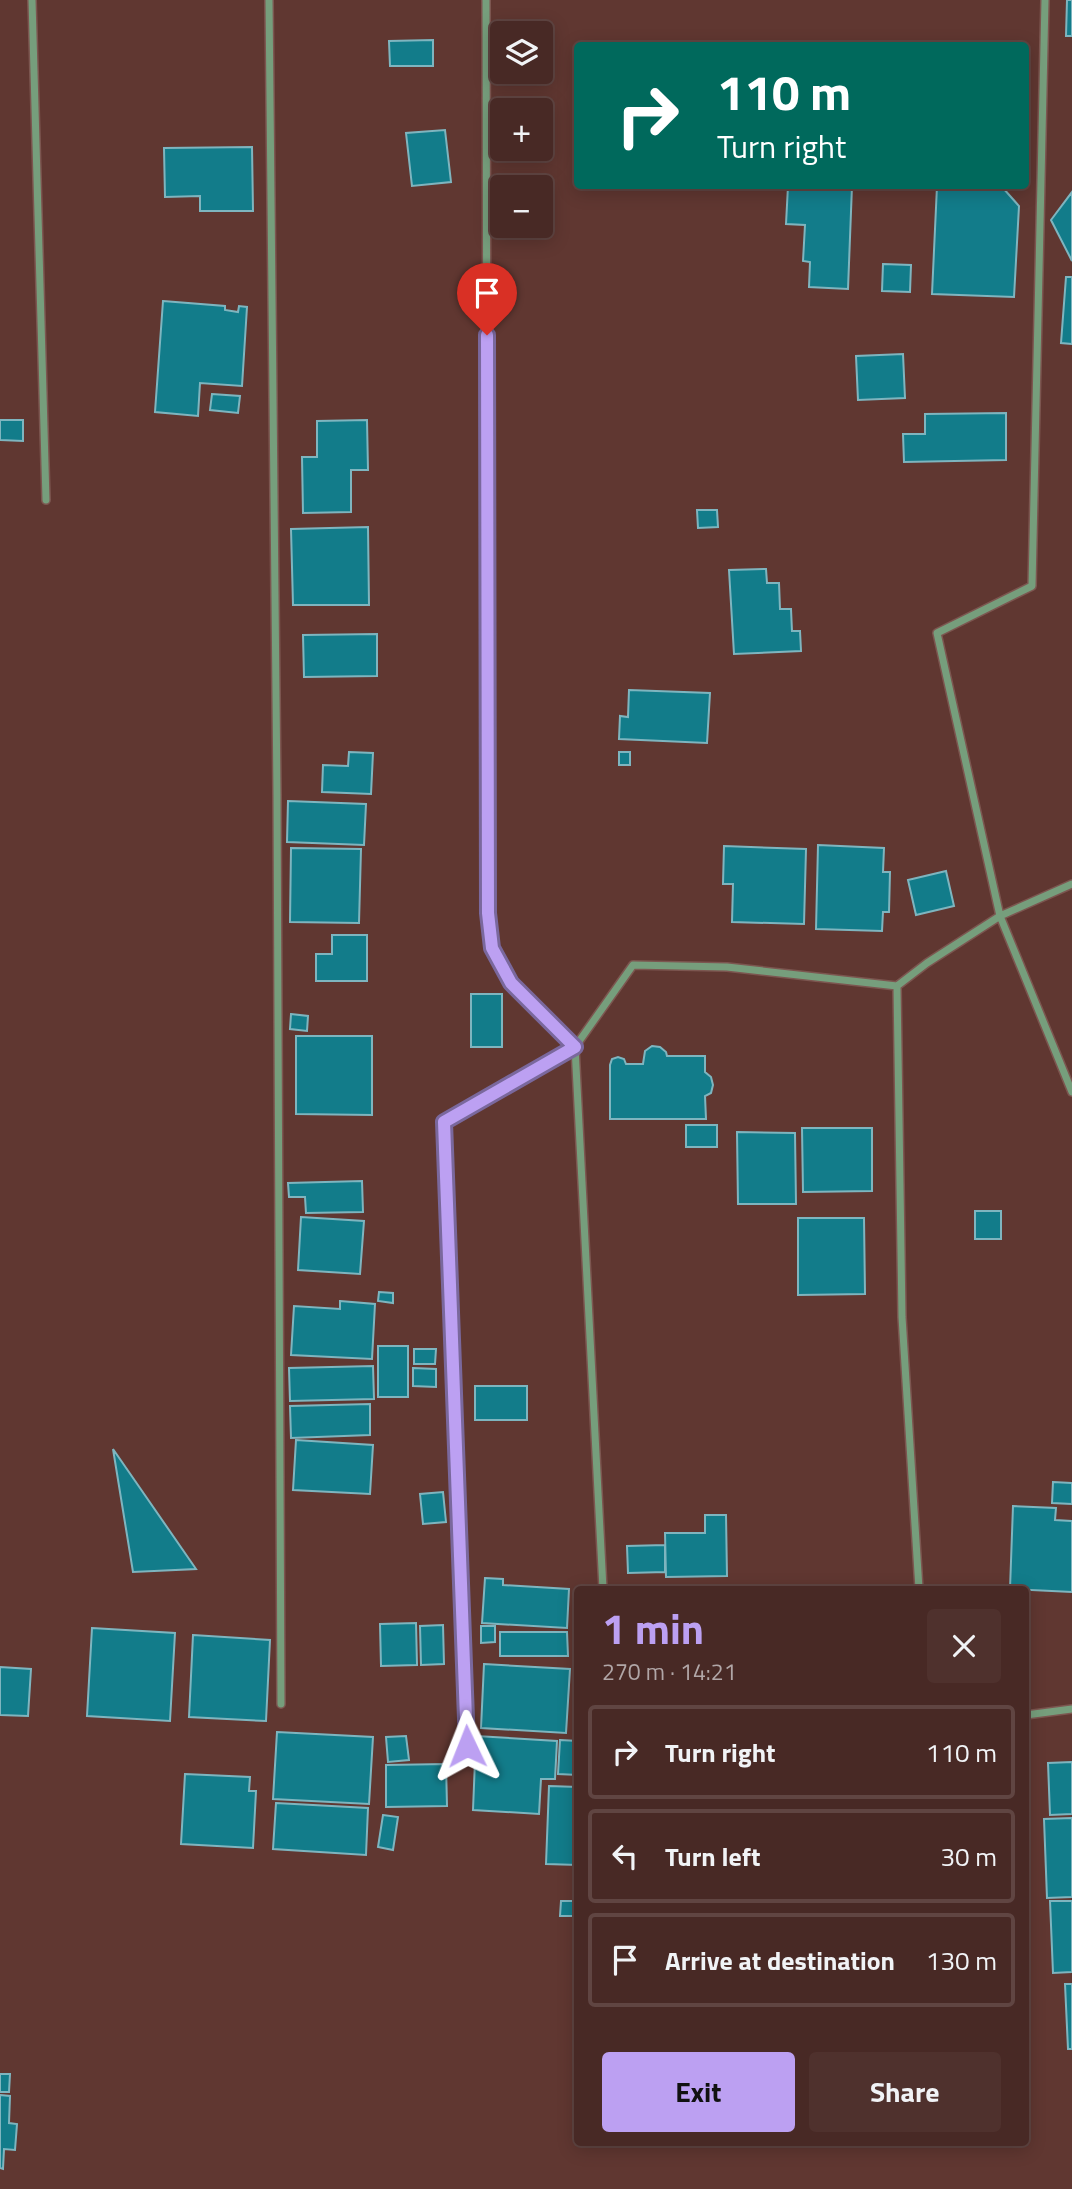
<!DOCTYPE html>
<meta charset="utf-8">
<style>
:root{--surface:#482925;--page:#4f312d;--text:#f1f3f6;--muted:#b1a6a7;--line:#604542;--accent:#bca0f2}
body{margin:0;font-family:"Titillium Web",sans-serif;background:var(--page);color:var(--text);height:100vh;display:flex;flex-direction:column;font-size:26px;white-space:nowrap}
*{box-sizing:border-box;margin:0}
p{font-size:23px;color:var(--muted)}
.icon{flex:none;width:38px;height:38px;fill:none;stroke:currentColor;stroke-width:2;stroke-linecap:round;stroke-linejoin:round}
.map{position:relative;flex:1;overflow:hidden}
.panel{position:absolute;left:574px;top:1586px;width:455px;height:560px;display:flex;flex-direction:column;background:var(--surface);border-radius:7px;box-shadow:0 4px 18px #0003,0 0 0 2px var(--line)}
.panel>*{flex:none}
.banner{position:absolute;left:574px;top:42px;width:455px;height:147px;border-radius:7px;box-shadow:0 4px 18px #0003,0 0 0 2px var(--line);background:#00695c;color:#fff;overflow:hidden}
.tools{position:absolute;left:490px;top:21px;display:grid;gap:14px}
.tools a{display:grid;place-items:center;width:63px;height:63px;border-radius:7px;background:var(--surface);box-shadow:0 4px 18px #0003,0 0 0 2px var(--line);font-size:35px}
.pin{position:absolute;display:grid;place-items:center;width:60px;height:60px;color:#fff;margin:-72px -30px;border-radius:50% 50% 50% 0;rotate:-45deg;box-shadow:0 0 7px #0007}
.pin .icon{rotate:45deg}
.me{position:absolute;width:77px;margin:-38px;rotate:358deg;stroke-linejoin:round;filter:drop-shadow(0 0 5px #0008)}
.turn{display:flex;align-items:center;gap:24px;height:147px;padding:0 28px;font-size:32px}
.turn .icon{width:91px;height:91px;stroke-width:2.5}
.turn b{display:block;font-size:49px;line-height:60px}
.round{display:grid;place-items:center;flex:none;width:74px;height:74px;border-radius:7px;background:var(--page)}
.head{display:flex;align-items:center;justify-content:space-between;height:119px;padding:0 28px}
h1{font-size:42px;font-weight:700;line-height:52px;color:var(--accent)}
.primary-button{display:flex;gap:14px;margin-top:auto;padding:14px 28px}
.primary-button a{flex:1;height:80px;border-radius:7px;background:var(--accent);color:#111;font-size:28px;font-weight:700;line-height:80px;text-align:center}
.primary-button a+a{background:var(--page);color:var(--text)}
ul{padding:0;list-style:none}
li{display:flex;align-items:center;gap:21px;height:94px;margin:0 14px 10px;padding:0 14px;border:4px solid var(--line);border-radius:7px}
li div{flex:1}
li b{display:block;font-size:26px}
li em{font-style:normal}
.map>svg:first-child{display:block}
.building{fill:#127c8a;stroke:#7eb5bf;stroke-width:2}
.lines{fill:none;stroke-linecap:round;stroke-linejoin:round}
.minor-casing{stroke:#7c5650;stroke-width:10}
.minor{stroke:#769e7c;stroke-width:7}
.route-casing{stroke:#7a689d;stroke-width:18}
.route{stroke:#bca0f2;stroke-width:12}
</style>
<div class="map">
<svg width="1072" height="2189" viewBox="0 0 1072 2189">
<rect width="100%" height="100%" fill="#603731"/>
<path class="building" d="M1067 0H1072V36H1066Z
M433 40V66H390L389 41Z
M445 130 451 182 412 186 406 133Z
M252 147 253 211H200V196L165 197 164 148Z
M788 186H852L848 289 809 287 810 262 803 261 805 225 786 224Z
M937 186 1003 188 1019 206 1014 297 932 294Z
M1072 192V261L1051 220Z
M883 264 911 265 910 292 882 291Z
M1066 277H1072V344L1061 343Z
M163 301 225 306V310L238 312 239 306 247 307 242 386 200 383 198 416 155 412Z
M903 354 905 398 858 400 856 356Z
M212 394 240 396 238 413 210 410Z
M1006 413V460L904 462 903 434H925V414Z
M0 420H23V441L0 440Z
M367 420 368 470H351V512L303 513 302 457H317V421Z
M697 510H717L718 527 698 528Z
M368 527 369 605H293L291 529Z
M766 569 767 583H779L780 609H791L792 631H800L801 651 734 654 729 570Z
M377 634V676L304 677 303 635Z
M629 690 710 693 707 743 619 739 620 716 628 717Z
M349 752 373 753 371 794 322 792 323 765 348 766Z
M619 752H630V765H619Z
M288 801 366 804 364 845 287 842Z
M818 845 884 848 883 872H890L889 912H883L882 931 816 929Z
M724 846 806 849 804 924 732 922 733 884H723Z
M291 848 361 849 359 923 290 922Z
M946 871 954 906 916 915 908 880Z
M332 935H367V981H316V954H332Z
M471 994H502V1047H471Z
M291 1014 308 1016 307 1031 290 1029Z
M296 1036H372V1115L296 1114Z
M652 1046 660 1047 666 1052 667 1056H705V1072L711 1077 713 1085 711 1093 705 1096 706 1119H610V1065L612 1059 618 1057 624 1059 626 1064H643L645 1051Z
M686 1125H717V1147H686Z
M802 1128H872V1191L803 1192Z
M737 1132 795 1133 796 1204H738Z
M362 1181 363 1212 306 1213 305 1197H289L288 1183Z
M975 1211H1001V1239H975Z
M301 1217 364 1221 360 1274 298 1270Z
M798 1218H864L865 1294 798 1295Z
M379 1292 393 1293V1303L378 1301Z
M340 1301 375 1304 372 1359 291 1355 294 1306 340 1309Z
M378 1346H408V1397H378Z
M414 1349H436L435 1364H414Z
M373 1366 374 1399 290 1401 289 1368Z
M413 1368 436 1369V1387L413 1386Z
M475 1386H527V1420H475Z
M370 1404V1435L291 1438 290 1406Z
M296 1440 373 1445 370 1494 293 1490Z
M113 1449 196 1569 133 1572Z
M1053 1482 1072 1483V1504L1052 1503Z
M443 1492 446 1522 423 1524 420 1494Z
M1013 1506 1056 1508 1055 1520 1072 1521V1592L1010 1589Z
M705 1515H726L727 1576 666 1577 665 1533H705Z
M665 1545V1572L628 1573 627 1546Z
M485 1578 503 1579V1585L569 1589 567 1628 482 1623Z
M416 1623 417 1665 381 1666 380 1624Z
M443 1625 444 1664 421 1665 420 1626Z
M481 1626H495V1642L481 1643Z
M92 1628 175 1633 170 1721 87 1716Z
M500 1632H567L568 1656H500Z
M193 1635 270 1640 266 1721 189 1717Z
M484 1664 570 1669 566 1733 481 1728Z
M0 1667 31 1669 28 1716 0 1715Z
M277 1732 373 1737 369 1804 273 1799Z
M406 1736 409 1760 388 1762 386 1737Z
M476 1736 557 1741 555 1779H541L539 1814 473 1810Z
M560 1740 578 1741V1775L558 1774Z
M1072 1762V1814L1050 1815 1048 1763Z
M446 1764 447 1806 386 1807V1765Z
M185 1774 250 1777 249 1791H256L253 1848 181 1844Z
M549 1786 578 1787V1865L546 1864Z
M276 1803 368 1808 366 1855 273 1849Z
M383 1815 398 1817 393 1850 378 1847Z
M1072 1818V1897L1047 1898 1044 1819Z
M561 1901H578V1916H560Z
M1050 1901H1072V1972L1053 1973Z
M1065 1984H1072V2049H1068Z
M0 2074H10L9 2092H0Z
M0 2095 10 2096 9 2123 17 2124 15 2150 4 2149 3 2169 0 2168Z"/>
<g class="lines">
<defs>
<path id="minor" d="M32 0 46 500
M269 0 277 794 281 1704
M486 0 488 913 492 948 511 983 575 1047 603 1589
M1045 0 1032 586 937 633 1000 916 1072 1092
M897 986 902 1317 919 1589
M1026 1715 1072 1709
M467 1746 444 1122 575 1047 633 965 727 967 897 986 927 963 1000 916 1072 884"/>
</defs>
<use href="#minor" class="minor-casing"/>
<use href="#minor" class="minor"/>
</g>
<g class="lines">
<defs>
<path id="route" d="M467 1746 444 1122 575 1047 511 983 492 948 488 913 487 335"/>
</defs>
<use href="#route" class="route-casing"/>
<use href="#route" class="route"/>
</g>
</svg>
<div class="tools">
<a><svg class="icon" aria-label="layers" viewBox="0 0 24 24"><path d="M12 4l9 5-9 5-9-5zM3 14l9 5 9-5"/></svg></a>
<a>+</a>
<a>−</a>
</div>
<div class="pin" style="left:487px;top:335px;background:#d93025"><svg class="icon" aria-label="arrive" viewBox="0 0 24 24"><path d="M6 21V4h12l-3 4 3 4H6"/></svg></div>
<svg class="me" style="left:467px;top:1746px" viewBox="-20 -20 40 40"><path d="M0-17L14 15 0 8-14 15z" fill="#bca0f2" stroke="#fff" stroke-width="4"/></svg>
<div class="banner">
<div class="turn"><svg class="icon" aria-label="right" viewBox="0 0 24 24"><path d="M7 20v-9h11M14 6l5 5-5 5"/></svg><div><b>110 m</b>Turn right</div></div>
</div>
<section class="panel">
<div class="head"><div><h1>1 min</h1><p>270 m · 14:21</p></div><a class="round"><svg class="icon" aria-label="close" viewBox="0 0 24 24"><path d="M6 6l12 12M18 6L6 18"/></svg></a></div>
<ul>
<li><svg class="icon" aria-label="right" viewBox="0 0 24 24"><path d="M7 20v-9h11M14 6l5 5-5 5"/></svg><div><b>Turn right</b></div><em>110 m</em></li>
<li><svg class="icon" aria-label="left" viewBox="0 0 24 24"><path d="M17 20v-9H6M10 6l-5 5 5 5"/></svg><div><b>Turn left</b></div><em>30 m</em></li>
<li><svg class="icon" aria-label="arrive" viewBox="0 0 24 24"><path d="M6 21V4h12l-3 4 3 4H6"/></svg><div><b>Arrive at destination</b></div><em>130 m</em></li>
</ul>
<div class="primary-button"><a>Exit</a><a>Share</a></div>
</section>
</div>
